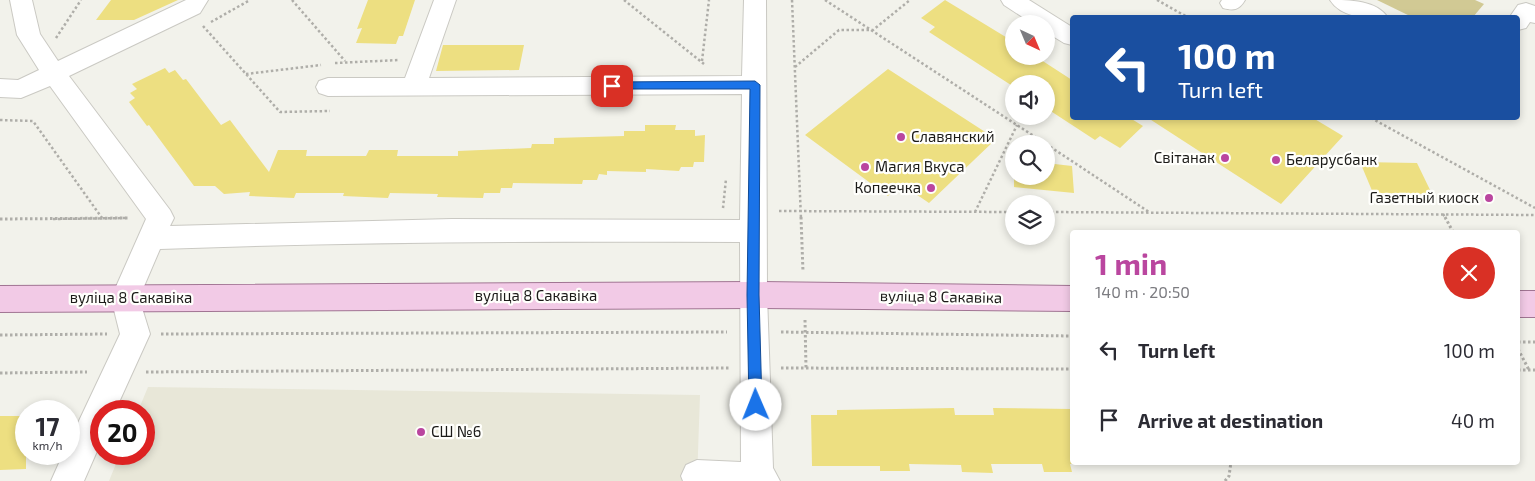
<!DOCTYPE html>
<meta charset="utf-8">
<style>
:root{--surface:#fff;--page:#f7f7f7;--text:#2b2b33;--muted:#7c7c81;--accent:#ba469f}
body{margin:0;font-family:"Exo 2",sans-serif;background:var(--page);color:var(--text);height:100vh;display:flex;flex-direction:column;font-size:19px;white-space:nowrap}
*{box-sizing:border-box;margin:0}
p{font-size:16px;color:var(--muted)}
.icon{flex:none;width:28px;height:28px;fill:none;stroke:currentColor;stroke-width:2;stroke-linecap:round;stroke-linejoin:round}
.map{position:relative;flex:1;overflow:hidden}
.drawer{position:absolute;left:1070px;top:230px;width:450px;height:235px;display:flex;flex-direction:column;background:var(--surface);border-radius:5px;box-shadow:0 2px 8px #0003}
.drawer>*{flex:none}
.guide{position:absolute;left:1070px;top:15px;width:450px;height:105px;border-radius:5px;box-shadow:0 2px 8px #0003;background:#1a4fa0;color:#fff;overflow:hidden}
.needle{width:32px;rotate:136deg}
.controls{position:absolute;left:1005px;top:15px;display:grid;gap:10px}
.controls a{display:grid;place-items:center;width:50px;height:50px;border-radius:50%;background:var(--surface);box-shadow:0 2px 8px #0003;font-size:25px}
.speed{position:absolute;left:15px;top:400px;display:flex;gap:10px;font-size:25px;font-weight:700;text-align:center}
.speed>*{display:grid;place-content:center;width:65px;height:65px;border-radius:50%;background:var(--surface);box-shadow:0 2px 8px #0003;line-height:1}
.speed small{font-size:12px;font-weight:400}
.speed .limit{border:8px solid #d22;background:#fff;color:#111}
.pin{position:absolute;display:grid;place-items:center;width:42px;height:42px;color:#fff;margin:-21px;border-radius:10px;box-shadow:0 2px 8px #0006}
.me{position:absolute;width:55px;margin:-28px;rotate:359deg;stroke-linejoin:round;filter:drop-shadow(0 0 4px #0008)}
.turn{display:flex;align-items:center;gap:18px;height:105px;padding:0 25px;font-size:22px}
.turn .icon{width:65px;height:65px;stroke-width:2.5}
.turn b{display:block;font-size:35px;line-height:42px}
.round{display:grid;place-items:center;flex:none;width:52px;height:52px;border-radius:26px;background:var(--page)}
.overview{display:flex;align-items:center;justify-content:space-between;height:85px;padding:0 25px}
h1{font-size:30px;font-weight:700;line-height:38px;color:var(--accent)}
ul{padding:0;list-style:none}
li{display:flex;align-items:center;gap:15px;height:70px;padding:0 25px}
li div{flex:1}
li b{display:block;font-size:19px}
li em{font-style:normal}
.map>svg:first-child{display:block}
.built{fill:#e8e7d8}
.green{fill:#d1c994}
.building{fill:#eddf81}
.lines{fill:none;stroke-linecap:round;stroke-linejoin:round}
.minor-casing{stroke:#cac9c3;stroke-width:2}
.major-casing{stroke:#a17593;stroke-width:2}
.path-far1{stroke:#afaea9;stroke-width:2.5;stroke-dasharray:2.5 2.5;stroke-linecap:butt}
.path{stroke:#afaea9;stroke-width:3;stroke-dasharray:2.5 2.5;stroke-linecap:butt}
.minor{fill:#fff;fill-rule:evenodd}
.major{fill:#f2cae6;fill-rule:evenodd}
.route{fill:#1a73e8;stroke:#114b97}
.poi-dot{fill:#ba469f;stroke:#fffffc;stroke-width:2}
.labels{text-anchor:middle;stroke-width:4.5;stroke-linejoin:round;paint-order:stroke}
.poi-label{font-size:15px;fill:#1c1b19;stroke:#fffffc;text-anchor:start}
.street-label{font-size:15px;fill:#1c1b19;stroke:#fffffc}
</style>
<div class="map">
<svg width="1535" height="481" viewBox="0 0 1535 481">
<rect width="100%" height="100%" fill="#f2f2eb"/>
<path class="built" d="M148 387 700 395 697 481H109L120 454H144V411H138Z"/>
<path class="green" d="M1377 0H1475L1484 4 1473 17H1412Z"/>
<path class="building" d="M111 0H178L134 20H96Z
M368 0H415L403 36H399L396 44 356 43 362 28 357 29Z
M945 0 1014 42V56H1035L1072 80V118H1130L1143 126 1120 148 1100 136 1095 140 1046 108V84H1014V87L929 32 935 27 921 18Z
M443 45H524L519 70 436 71Z
M165 68 169 73 175 70 183 80 186 79 221 125 230 120 269 172 278 150H307L306 156H366L369 150H398L397 156H458V151L531 148 532 144H554V138L624 136V131H645V125H676L675 130H695V136L705 135 704 162H694L693 167H681L679 171 646 169V172L607 171V175L599 174 597 180H583L582 184 513 183 512 188H501L500 193H484L483 198 437 197 438 194 390 193 388 198 343 196 344 193H296L294 198 249 196 250 192 224 194 215 186H194L149 125 147 126 129 102 135 98 130 93 137 89 132 84Z
M888 69 996 139 929 203 901 184 888 196 805 135Z
M1148 118H1313L1343 136 1281 204Z
M1360 162 1417 163 1432 194 1373 193Z
M1046 163 1072 166 1074 193 1014 187V176H1046Z
M954 408 955 415H994L993 408 1072 409V464H1070L1072 472H1044L1042 464H991L993 473 962 472 961 465 909 464 910 471H880V466H812L811 415H837V410Z
M0 416H26V469L0 470Z"/>
<g class="lines">
<defs>
<path id="minor" d="M10 0H32L40 34 58 61 186 0H208L200 13 69 76 170 210 174 218 170 226 452 219 740 220 742 94 328 96 319 93 316 87 319 81 328 78H405L434 0H456L429 78 742 76 744 0H766L767 295 773 468 780 481H683L681 476 686 465 697 460 741 462 740 242C546 241 353 242 160 249L139 298 150 334 115 411H101V442L84 481H51L63 454H69V442L120 334 111 298 146 219 50 86 21 98 0 97V79L18 80 39 70 17 35Z
M1001 0H1029L1072 27V45L1064 43 1046 32V24H1033L1004 5Z
M1222 0H1245C1239 10 1234 11 1223 8L1220 3Z
M1330 0C1349 0 1377 0 1388 18 1369 18 1342 19 1330 0Z
M1526 3 1535 6V23L1530 22 1526 28 1518 30V18H1509L1518 5Z"/>
<path id="major" d="M753 282 1072 286V311L753 308 0 312V286Z
M1518 291H1535V317H1518Z"/>
</defs>
<use href="#minor" class="minor-casing"/>
<use href="#major" class="major-casing"/>
<path class="path-far1" d="M292 0 345 61
M624 0 704 64
M792 0 801 219
M825 0 1046 144
M1157 0 1189 18
M211 22 250 0
M203 26 280 112 330 111
M56 38 81 0
M702 61 709 0
M335 63 399 60
M795 67 839 30H873L910 0
M246 74 321 65
M1371 118 1535 208
M0 120 33 121 102 218
M1046 144 1149 212
M723 208 726 179
M779 211 1014 212
M975 212 1017 125
M1046 212 1535 215
M1443 214 1446 219
M53 219 128 218"/>
<path class="path" d="M801 217 803 272
M1445 217 1453 232
M0 219 128 218
M805 320 806 368
M781 332 1072 336
M161 334 727 332
M0 335 107 334
M1518 342H1535
M1518 349 1529 370
M781 368 1072 369
M1518 370H1535
M146 372 729 368
M0 373 87 372
M1225 481 1229 476 1231 462"/>
<use href="#minor" class="minor"/>
<use href="#major" class="major"/>
</g>
<path class="route" d="M755 81 760 85 759 295 762 405 760 409 756 411 751 409 749 405 747 295 750 89H612L607 86 612 82Z"/>
<g class="poi-dot">
<circle cx="901" cy="137" r="5"/>
<circle cx="1225" cy="158" r="5"/>
<circle cx="1276" cy="160" r="5"/>
<circle cx="865" cy="167" r="5"/>
<circle cx="931" cy="188" r="5"/>
<circle cx="1489" cy="198" r="5"/>
<circle cx="421" cy="432" r="5"/>
</g>
<g class="labels">
<g class="poi-label">
<text x="911" y="142">Славянский</text>
<text x="1215" y="163" text-anchor="end">Світанак</text>
<text x="1286" y="165">Беларусбанк</text>
<text x="875" y="172">Магия Вкуса</text>
<text x="921" y="193" text-anchor="end">Копеечка</text>
<text x="1479" y="203" text-anchor="end">Газетный киоск</text>
<text x="431" y="437">СШ №6</text>
</g>
<g class="street-label">
<text x="536" y="301">вуліца 8 Сакавіка</text>
<text transform="translate(941 297) rotate(1)" y="5">вуліца 8 Сакавіка</text>
<text x="131" y="303">вуліца 8 Сакавіка</text>
</g>
</g>
</svg>
<div class="controls">
<a><svg class="needle" viewBox="-14 -14 28 28"><path d="M0-13l5 13h-10z" fill="#e53935"/><path d="M0 13l5-13h-10z" fill="#7c7c81"/></svg></a>
<a><svg class="icon" aria-label="sound" viewBox="0 0 24 24"><path d="M4 9h4l5-4v14l-5-4H4zM17 9q2 3 0 6"/></svg></a>
<a><svg class="icon" aria-label="search" viewBox="0 0 24 24"><circle cx="10" cy="10" r="6"/><path d="M15 15l6 6"/></svg></a>
<a><svg class="icon" aria-label="layers" viewBox="0 0 24 24"><path d="M12 4l9 5-9 5-9-5zM3 14l9 5 9-5"/></svg></a>
</div>
<div class="speed"><div>17<small>km/h</small></div><div class="limit">20</div></div>
<div class="pin" style="left:612px;top:86px;background:#d93025"><svg class="icon" aria-label="arrive" viewBox="0 0 24 24"><path d="M6 21V4h12l-3 4 3 4H6"/></svg></div>
<svg class="me" style="left:756px;top:405px" viewBox="-20 -20 40 40"><circle r="19" fill="#fff"/><path d="M0-13L10 11 0 6-10 11z" fill="#1a73e8"/></svg>
<div class="guide">
<div class="turn"><svg class="icon" aria-label="left" viewBox="0 0 24 24"><path d="M17 20v-9H6M10 6l-5 5 5 5"/></svg><div><b>100 m</b>Turn left</div></div>
</div>
<section class="drawer">
<div class="overview"><div><h1>1 min</h1><p>140 m · 20:50</p></div><a class="round" style="background:#d93025;color:#fff"><svg class="icon" aria-label="close" viewBox="0 0 24 24"><path d="M6 6l12 12M18 6L6 18"/></svg></a></div>
<ul>
<li><svg class="icon" aria-label="left" viewBox="0 0 24 24"><path d="M17 20v-9H6M10 6l-5 5 5 5"/></svg><div><b>Turn left</b></div><em>100 m</em></li>
<li><svg class="icon" aria-label="arrive" viewBox="0 0 24 24"><path d="M6 21V4h12l-3 4 3 4H6"/></svg><div><b>Arrive at destination</b></div><em>40 m</em></li>
</ul>
</section>
</div>
